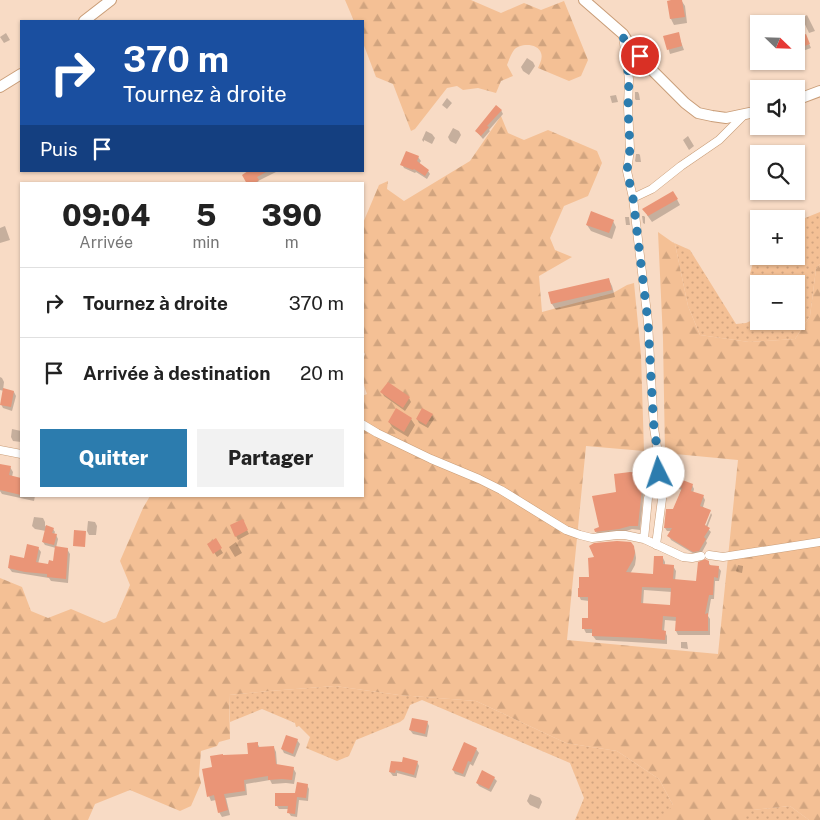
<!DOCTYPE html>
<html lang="fr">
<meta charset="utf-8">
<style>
:root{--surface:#fff;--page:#f2f2f2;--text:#222;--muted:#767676;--line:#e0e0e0;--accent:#2c7cae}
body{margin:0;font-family:"Public Sans",sans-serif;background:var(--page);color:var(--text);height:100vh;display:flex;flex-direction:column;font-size:19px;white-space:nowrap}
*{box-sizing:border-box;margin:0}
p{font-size:16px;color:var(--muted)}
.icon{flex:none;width:28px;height:28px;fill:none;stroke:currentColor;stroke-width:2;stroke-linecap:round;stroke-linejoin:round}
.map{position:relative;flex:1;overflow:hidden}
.side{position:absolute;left:20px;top:182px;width:344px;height:315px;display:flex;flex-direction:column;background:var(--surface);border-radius:0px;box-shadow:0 1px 4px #0004}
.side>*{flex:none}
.guide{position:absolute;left:20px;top:20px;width:344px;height:152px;border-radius:0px;box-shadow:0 1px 4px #0004;background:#1a4fa0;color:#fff;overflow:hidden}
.needle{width:32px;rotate:113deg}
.controls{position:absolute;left:750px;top:15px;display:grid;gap:10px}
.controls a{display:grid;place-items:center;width:55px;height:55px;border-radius:0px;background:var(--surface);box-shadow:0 1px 4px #0004;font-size:25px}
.pin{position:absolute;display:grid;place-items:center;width:42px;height:42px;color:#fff;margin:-21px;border:2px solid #fff;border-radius:50%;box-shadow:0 1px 5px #0007}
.me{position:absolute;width:55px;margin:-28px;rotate:356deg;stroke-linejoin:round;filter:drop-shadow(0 0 4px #0008)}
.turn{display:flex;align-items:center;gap:18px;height:105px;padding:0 20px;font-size:22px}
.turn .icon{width:65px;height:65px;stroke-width:2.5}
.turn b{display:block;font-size:35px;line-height:42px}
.then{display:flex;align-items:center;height:48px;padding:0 20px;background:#0003;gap:10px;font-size:19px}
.eta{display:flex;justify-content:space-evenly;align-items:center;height:85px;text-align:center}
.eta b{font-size:30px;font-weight:800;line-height:35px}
.cta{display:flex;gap:10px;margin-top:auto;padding:10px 20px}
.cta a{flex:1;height:58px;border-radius:0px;background:var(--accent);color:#fff;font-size:20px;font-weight:800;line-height:58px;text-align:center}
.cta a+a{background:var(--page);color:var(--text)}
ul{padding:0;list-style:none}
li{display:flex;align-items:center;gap:15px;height:70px;padding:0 20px;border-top:1px solid var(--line)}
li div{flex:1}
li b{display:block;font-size:19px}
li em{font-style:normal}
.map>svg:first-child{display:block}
.grass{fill:url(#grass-dots)}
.forest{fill:url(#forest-firs)}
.shadow{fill:#0003;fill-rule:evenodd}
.building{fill:#ea9577;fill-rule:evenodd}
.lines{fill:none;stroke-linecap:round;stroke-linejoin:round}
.minor-casing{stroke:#c99d78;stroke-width:9}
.secondary-casing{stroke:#c99d78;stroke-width:12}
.minor{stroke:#fff;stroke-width:8}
.secondary{stroke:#fff;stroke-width:10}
.route{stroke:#2c7cae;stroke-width:9;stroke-dasharray:0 16.2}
</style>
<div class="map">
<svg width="820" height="820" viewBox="0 0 820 820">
<defs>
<pattern id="grass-dots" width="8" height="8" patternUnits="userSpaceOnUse" patternTransform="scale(1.25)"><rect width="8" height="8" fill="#f4c095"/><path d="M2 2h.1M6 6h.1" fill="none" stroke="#d1a47f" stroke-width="1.8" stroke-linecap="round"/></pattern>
<pattern id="forest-firs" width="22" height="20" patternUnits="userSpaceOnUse" patternTransform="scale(1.25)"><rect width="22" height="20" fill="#f4c095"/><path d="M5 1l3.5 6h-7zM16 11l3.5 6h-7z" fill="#d1a47f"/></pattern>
</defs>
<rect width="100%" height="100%" fill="#f8dbc5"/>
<path class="grass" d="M820 212V264L816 269 810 316 795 339 749 342 700 335 688 306 675 244 672 242 690 250 736 324 746 323 759 317V321H796V284H759V287L750 274 756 251 759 250V256H796V226L801 223 805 218Z
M335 686 399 695 476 701 566 743 617 751 659 779 673 805 753 810 790 806 809 820H575L584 798 570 763 422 700 410 705 404 719 400 722 356 740 349 756 337 761 306 748 310 737 299 726 296 727 295 723 262 709 230 722 229 695 269 691Z"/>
<path class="forest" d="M345 0H471L501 13 524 3 541 10 564 1 588 60 581 76 569 81 538 68C540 63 543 58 541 53 538 43 520 43 514 50 511 54 509 60 507 65L513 76 501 81 496 93 478 88 463 90 457 86 447 88 415 129 411 131 393 84 376 77 363 43 362 21H354Z
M501 116 508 133 524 140 548 130 597 151 602 163 588 196 564 206 550 238 555 250 572 257 539 276 542 312 613 293 627 285 634 283 641 355 644 451 586 446 567 640 718 654 738 460 665 453 663 339 658 232 675 244 688 306 700 335 749 342 795 339 810 316 816 269 820 264V820H809L790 806 753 810 741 820H660L673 805 659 779 617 751 566 743 476 701 399 695 335 686 269 691 229 695 230 739 219 742 217 746 201 751 199 775 201 783 191 806 180 811 130 790 95 804 88 820H0V578L22 587 31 611 48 618 71 609 104 623 116 618 130 585 120 561 143 508 150 496H362V396L367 394C362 382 360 367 365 354L362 348 363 223 379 185 388 181 387 189 404 201 470 161Z"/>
<path class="shadow" d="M681 0 685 6 687 23 674 25 671 19 668 2Z
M807 15 815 31 809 33 802 18Z
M6 33 10 40 4 43 0 37Z
M678 34 684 50 670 54 665 37Z
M796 39H807L811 48 797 53 796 51Z
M527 58 533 62 535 66 529 75 523 71 521 67Z
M635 92H638L639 94 640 100H636L635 99Z
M616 95 618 102 612 103 610 96Z
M447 98 452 103 447 109 442 105Z
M501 110 503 114 489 130 490 131 483 139 476 131Z
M453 128 459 131 461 135 456 144 450 141 448 137Z
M426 131 432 134 435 138 432 144 424 140V142L422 140Z
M688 136 694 146 689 150 683 140Z
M636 154H639L640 155 641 162H636L635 161Z
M418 157 421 161 419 164 428 171 430 174 427 179 416 172 415 173 404 168 402 164Z
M251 171H278L258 181 260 184H248Z
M673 192 680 205 652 222 647 215Z
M642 216H644L645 217V224L643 223Z
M625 217H629L630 225H626Z
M613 221 616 227 612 239 591 231 587 225Z
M5 226 10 240 0 243V228Z
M609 280 612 286 615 297 556 310 552 304 550 293Z
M0 377 2 378 4 382 3 390 14 392 16 396 12 411 3 408 1 404 4 391 0 390Z
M382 392 409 398 411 402 405 411 384 396Z
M397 410 411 419 415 425 408 437 393 428 389 422Z
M432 415 434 419 428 428 419 423 417 419Z
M12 429 21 431V442L13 441 11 437Z
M10 467 13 472 12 477 21 479V496H35L34 501 2 494 0 491V469Z
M653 474 656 480 654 483 645 482 640 530 632 529 621 533 598 535 596 532 600 528 617 493 615 475Z
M673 477 692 485 694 489 693 493 703 496 705 500 703 507 711 512H709L702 531H704L711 513 712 515 707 528 711 532 706 541 707 543 701 554 696 555 671 540 669 536 672 531H667L665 528 682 490 679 489 676 485 667 484 665 481Z
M34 517 43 518 45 522V526L53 529 55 532 54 535H56L58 539 56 548 67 549 70 554 68 583 51 581 49 578 12 572 9 568 25 560 38 548 41 552 38 564 50 565 54 562 56 548 45 545 43 542 46 531 35 529 32 526Z
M88 521 95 522 97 526 96 535H89L87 531Z
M244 524 249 534 238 540 236 536Z
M215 540 223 553 217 557 209 544Z
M236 542 242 553 235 557 229 547Z
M631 543 635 551 636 558 635 565 630 574 654 575 663 558 665 562V566H673L676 571 675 581 697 582 708 562 711 566 718 567 721 571 719 581H715L714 599H711L708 616 710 619V635H678L676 631 677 621 665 620 664 632H665L667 636V644L596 640 593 636V633H586L584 629 589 619V601L581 600 579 596 591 579ZM644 590 672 592 671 607 643 605Z
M738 565 743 566V567L742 573 737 572 736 571Z
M681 642H687L688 649 681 648Z
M427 722 429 726 427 737 413 734 410 730Z
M297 740 300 744 295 757 284 753 282 749Z
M257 743 260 748H274L276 752 277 765 293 768 296 773 294 784 286 783 272 784 270 780 246 784 247 795 226 798 230 815 222 817 219 812 216 800 211 801 209 796 250 755Z
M476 749 479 753 473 766 470 764 465 777 455 774 453 770Z
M417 762 419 766 416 778 397 773V776H393L390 772 402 764Z
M494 778 497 781 491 792 479 786 477 783Z
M307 785 309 789 308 801 299 800 297 817 291 816 289 813V809H279L277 806 296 795Z
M530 794 540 798 542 802 539 809 530 805 527 801Z"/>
<path class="building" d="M671 0H682L685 17 670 19 667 1Z
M679 32 682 46 667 50 663 36Z
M806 34 810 44 796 49V38Z
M496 105 502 110 487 126 489 127 481 136 475 131Z
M406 151 419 156 417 161 429 170 425 176 414 169 413 170 400 165Z
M248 171H268L257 177 259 180 254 184H247L242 175Z
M673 191 678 199 648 216 642 209Z
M591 211 614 220 609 233 586 225Z
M609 278 612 290 551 304 548 292Z
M388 382 410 397 403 408 380 392Z
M3 388 14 391 11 407 0 405Z
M396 408 412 418 404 432 388 422Z
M422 408 433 414 426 425 416 419Z
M0 464 11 466 9 475 21 478V495L0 490Z
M630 472 653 473 654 476 652 480 643 479 638 526H630L619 529 595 532 594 529 599 527 592 496 616 492 614 474Z
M665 473 672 474V476L693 484 691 491 704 495 700 506 711 510 705 525 710 528 704 537 706 539 699 551 693 552 667 536 672 528H664L666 509H673L682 488 675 485 677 482 664 481 663 477Z
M243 519 248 530 235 537 230 525Z
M46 525 54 528 52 533 57 534 54 545 42 542Z
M74 530 86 531 85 547 73 546Z
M216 538 222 548 213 554 207 544Z
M617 541 631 542 634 546 635 553 633 560 626 572 653 574 654 556H663V564L674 565 673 579 696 581 698 562 705 559 709 561V565L719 566 718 578 714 577 713 595H709L705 614 708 613V631H675L676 617 663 616 662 630 666 631 665 640 641 638 592 636V629H582V618H588V597H578V588H579V577H589L588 558 594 557 589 546 594 543ZM642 587 671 588 670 605 641 603Z
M27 544 39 547 36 562 48 564 49 560 53 561 55 546 68 548 66 579 47 577V574L25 572 8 568 10 555 24 558Z
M412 718 428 721 425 734 409 730Z
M286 735 298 739 293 754 281 749Z
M258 742V747L274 746 276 764 294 767 292 780 282 779 268 780V776L244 780 245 791 224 794 228 810 218 813 214 795 207 797 202 769 212 767 210 756 223 754V755L248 754 247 743Z
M464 742 477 748 471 762 468 761 463 774 452 770Z
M403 757 418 761 414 775 396 770 395 773 389 772 391 761 402 762Z
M482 770 495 777 489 789 476 783Z
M297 782 308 784 306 798 297 797 295 814 287 813 288 806H275V793H295Z"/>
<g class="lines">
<defs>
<path id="minor" d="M623 36 629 79 628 107 630 149 627 171 633 198 648 322 651 378 654 428 659 460V473
M633 198 652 189 681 166 719 140 744 115
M362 424 377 433 431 459 479 479 501 490 566 530 580 535 592 538 617 535H625L644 539 683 557 692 558 701 556
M0 450 21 454
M644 539 648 498 650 492 658 484
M656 545 662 499C661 493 657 486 658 480
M709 555 723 557 820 542"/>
<path id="secondary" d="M584 0 623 34 631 47 648 66 685 103 698 113 712 116 726 118 759 111
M84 21 111 0
M0 87 21 74
M796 100 820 91"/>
</defs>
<use href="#minor" class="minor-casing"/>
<use href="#secondary" class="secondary-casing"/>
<use href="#minor" class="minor"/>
<use href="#secondary" class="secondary"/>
</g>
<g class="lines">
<path class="route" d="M640 56 631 47 623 34 629 79 628 107 630 149 627 171 633 198 648 322 652 395 654 428 659 460V473"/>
</g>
</svg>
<div class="controls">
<a><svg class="needle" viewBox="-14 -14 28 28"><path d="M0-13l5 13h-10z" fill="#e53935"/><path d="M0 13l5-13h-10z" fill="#767676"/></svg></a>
<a><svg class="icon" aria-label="sound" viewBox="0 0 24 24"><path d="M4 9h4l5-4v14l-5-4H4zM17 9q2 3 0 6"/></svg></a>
<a><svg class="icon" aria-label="search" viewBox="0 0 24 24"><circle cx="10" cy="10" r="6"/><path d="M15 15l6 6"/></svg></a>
<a>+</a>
<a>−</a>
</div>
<div class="pin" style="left:640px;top:56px;background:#d93025"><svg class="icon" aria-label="arrive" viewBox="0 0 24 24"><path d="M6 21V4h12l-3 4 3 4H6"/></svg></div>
<svg class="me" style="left:659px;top:473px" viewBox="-20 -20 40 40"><circle r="19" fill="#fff"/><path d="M0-13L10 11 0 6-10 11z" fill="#2c7cae"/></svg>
<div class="guide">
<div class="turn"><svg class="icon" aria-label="right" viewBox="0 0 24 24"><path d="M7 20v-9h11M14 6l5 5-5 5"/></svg><div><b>370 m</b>Tournez à droite</div></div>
<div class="then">Puis<svg class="icon" aria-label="arrive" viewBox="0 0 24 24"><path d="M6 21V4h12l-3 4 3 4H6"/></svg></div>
</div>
<section class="side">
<div class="eta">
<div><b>09:04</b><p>Arrivée</p></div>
<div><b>5</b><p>min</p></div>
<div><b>390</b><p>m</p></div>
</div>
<ul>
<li><svg class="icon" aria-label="right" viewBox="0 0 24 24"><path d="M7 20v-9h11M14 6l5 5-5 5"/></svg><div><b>Tournez à droite</b></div><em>370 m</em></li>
<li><svg class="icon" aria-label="arrive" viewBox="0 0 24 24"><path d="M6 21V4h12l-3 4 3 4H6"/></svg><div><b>Arrivée à destination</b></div><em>20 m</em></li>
</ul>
<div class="cta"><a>Quitter</a><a>Partager</a></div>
</section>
</div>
